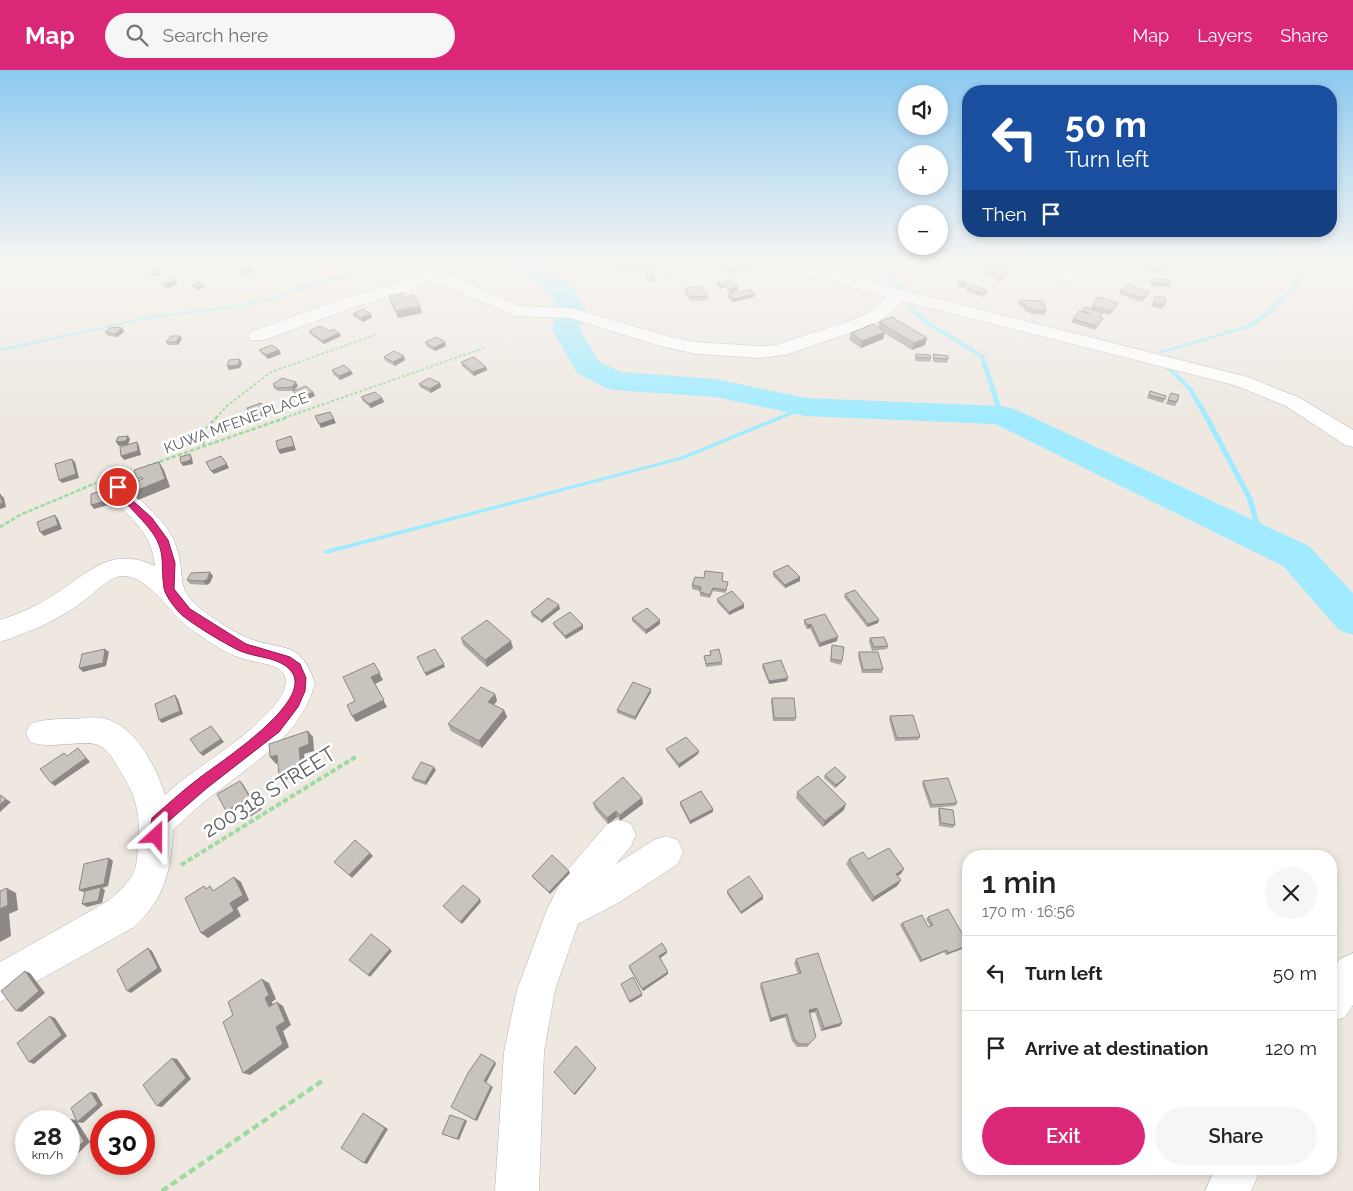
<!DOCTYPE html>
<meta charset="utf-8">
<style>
:root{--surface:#fff;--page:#f6f6f6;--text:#222;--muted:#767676;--line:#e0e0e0;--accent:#db2777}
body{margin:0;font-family:Raleway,sans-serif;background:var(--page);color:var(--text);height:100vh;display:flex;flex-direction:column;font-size:19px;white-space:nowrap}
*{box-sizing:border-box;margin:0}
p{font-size:16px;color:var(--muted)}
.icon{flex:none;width:28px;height:28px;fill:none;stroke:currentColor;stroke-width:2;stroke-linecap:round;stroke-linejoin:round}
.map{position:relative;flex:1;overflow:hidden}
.panel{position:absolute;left:962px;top:780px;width:375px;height:325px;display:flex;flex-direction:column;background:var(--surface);border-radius:20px;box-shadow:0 2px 8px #0003}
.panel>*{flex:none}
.guide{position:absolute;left:962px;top:15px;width:375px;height:152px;border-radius:20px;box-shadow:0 2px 8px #0003;background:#1a4fa0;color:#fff;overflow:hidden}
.fabs{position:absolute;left:898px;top:15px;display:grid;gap:10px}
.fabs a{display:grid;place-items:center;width:50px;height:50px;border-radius:50%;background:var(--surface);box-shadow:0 2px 8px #0003;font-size:25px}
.speed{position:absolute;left:15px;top:1040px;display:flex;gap:10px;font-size:25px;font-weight:700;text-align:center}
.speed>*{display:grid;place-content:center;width:65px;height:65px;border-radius:50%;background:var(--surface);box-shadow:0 2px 8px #0003;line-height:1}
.speed small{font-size:12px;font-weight:400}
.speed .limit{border:8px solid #d22;background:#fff;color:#111}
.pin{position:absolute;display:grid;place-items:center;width:42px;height:42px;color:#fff;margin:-21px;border:2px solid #fff;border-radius:50%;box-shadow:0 1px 5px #0007}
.me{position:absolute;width:55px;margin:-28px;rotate:24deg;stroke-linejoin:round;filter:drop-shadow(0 0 4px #0008)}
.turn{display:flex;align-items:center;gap:18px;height:105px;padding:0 20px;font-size:22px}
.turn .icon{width:65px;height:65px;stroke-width:2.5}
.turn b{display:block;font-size:35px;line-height:42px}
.then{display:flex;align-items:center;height:48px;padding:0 20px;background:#0003;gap:10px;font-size:19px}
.round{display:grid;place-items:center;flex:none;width:52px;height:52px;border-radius:26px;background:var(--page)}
.overview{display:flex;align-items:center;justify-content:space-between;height:85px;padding:0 20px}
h1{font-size:30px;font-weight:600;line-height:38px}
.cta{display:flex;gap:10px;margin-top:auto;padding:10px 20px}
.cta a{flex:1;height:58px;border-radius:30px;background:var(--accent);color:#fff;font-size:20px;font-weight:600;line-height:58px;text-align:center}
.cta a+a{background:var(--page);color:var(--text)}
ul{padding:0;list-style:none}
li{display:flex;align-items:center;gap:15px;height:75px;padding:0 20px;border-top:1px solid var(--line)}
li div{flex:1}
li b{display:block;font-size:19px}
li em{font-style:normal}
header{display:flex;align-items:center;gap:30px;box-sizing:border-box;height:70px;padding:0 25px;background:var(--accent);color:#fff}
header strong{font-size:24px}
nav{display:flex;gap:28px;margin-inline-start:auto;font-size:18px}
.search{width:350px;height:45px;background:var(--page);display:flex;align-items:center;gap:12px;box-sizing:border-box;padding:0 18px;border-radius:28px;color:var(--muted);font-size:19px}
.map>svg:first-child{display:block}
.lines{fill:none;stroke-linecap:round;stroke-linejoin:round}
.stream{fill:#a0ebff;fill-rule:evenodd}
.river{fill:#a0ebff;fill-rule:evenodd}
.minor-casing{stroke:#afb5b8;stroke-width:1}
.path-far3{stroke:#9ddba0;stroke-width:2;stroke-dasharray:3 2;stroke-linecap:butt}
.path-far2{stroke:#9ddba0;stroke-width:2.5;stroke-dasharray:4.5 2;stroke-linecap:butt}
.path-far1{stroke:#9ddba0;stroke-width:4;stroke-dasharray:5.5 2.5;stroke-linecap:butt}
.path{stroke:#9ddba0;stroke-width:4.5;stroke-dasharray:7 4;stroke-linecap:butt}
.minor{fill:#fff;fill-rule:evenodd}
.wall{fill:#ada8a3}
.shaded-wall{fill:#8d8885}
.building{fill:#c9c3be;stroke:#8d8885}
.route{fill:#db2777;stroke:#8e194d}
.labels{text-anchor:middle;stroke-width:5;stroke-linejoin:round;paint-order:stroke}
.far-street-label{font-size:15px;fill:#5a6063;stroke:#fff}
.near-street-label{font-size:21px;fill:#5a6063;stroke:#fff}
</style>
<header>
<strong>Map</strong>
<div class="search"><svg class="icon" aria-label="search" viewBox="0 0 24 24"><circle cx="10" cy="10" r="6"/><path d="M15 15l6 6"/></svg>Search here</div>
<nav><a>Map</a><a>Layers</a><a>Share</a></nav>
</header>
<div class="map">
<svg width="1353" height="1121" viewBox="0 0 1353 1121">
<rect width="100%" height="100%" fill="#eee8e1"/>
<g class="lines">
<path class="stream" d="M392 193H398L298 220 273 230 233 238 153 248 0 281V279L153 246 233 236 272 228 294 218Z
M875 193H879L883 200 910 221V223H906L880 202Z
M1304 193H1308L1296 218 1274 241 1252 257 1162 283 1158 282 1248 255 1270 239 1292 216Z
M908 237H912L929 252 984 285 1004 345 1003 346 1001 347 998 345 980 287 925 254 908 239Z
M1162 292H1166L1192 318 1209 346 1253 429 1264 469 1263 471H1261L1258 469 1247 429 1203 346 1188 320 1162 294Z
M806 335 808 336V338L684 389 326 484 323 482 326 480 680 387Z"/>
<path class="river" d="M514 193H542L571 216 584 236 585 244 580 259 598 291 621 302 716 309 806 328 1001 336 1012 338 1309 476 1353 523V565L1339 560 1283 496 995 354 806 346 716 327 615 320 604 317 577 303 552 259C571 218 529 218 514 193Z"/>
<defs>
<path id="minor" d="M780 193H806L906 221 1248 307 1300 328 1353 360V377L1345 375 1286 336 1234 315 903 231 881 250 867 257 785 285 760 288 696 284 660 276 570 248 515 246 447 216 430 211 422 213 408 222 357 236 264 270H250L248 266 250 262 345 228 396 214 410 205 430 201 459 208 518 236 571 238 671 267 696 272 760 276 776 275 855 249 869 242 887 227 782 197Z
M1085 193H1106L1104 197 1072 212H1060L1058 208 1060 204Z
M117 400 125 402C129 408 130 416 134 422 149 441 168 452 176 476 187 506 173 517 202 540 216 550 233 562 248 568 284 582 300 569 315 613 302 664 256 691 217 722 201 733 187 747 173 760 171 800 165 829 134 857L0 932V892L108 831C117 824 125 816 132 806 137 797 137 787 138 777 141 747 137 726 120 701 114 691 109 679 98 675 83 669 52 680 30 672L26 663 30 654C44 649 57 649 72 649 81 649 93 646 102 648 135 654 156 697 165 725 175 716 184 708 195 701 213 687 303 630 283 603 275 593 256 593 244 589 226 584 211 573 195 562 172 548 150 505 122 506 110 507 99 518 90 526 63 548 33 561 0 572V550C19 544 39 535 55 524 90 502 111 475 155 496 151 450 114 446 106 407L109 402Z
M619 749 631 754 636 765 631 776 616 794 654 770 666 766 678 770 683 782 678 794 618 833 578 854 555 920 544 982 539 1121H495L504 982 517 920 546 842 565 803 607 754Z
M1353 883V935L1345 947 1331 952V900L1340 889Z
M1215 1099H1261L1251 1121H1205Z"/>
</defs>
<use href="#minor" class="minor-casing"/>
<path class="path-far3" d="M657 196 665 204 687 202 711 193
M216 348 228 335 271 302 375 265
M284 348 484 278"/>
<path class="path-far2" d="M204 376 202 362 217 347
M147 396 288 347
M0 457 20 445 96 413"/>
<path class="path-far1" d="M181 795 357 686"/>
<path class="path" d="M162 1121 322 1011"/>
<use href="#minor" class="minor"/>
</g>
<path class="wall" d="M627 193H653L654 200H628Z
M720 193H757V194L729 203 720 197Z
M1147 193H1158L1157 196 1164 197 1160 204 1145 200 1148 194H1151Z
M988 194 1010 200 1008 204H1007L1006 207 999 211 982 203 983 200 988 198 987 197Z
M252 199 253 202 244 206 240 204 239 200Z
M160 201 161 205 156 207 152 206 150 202Z
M647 205H655V211H647Z
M1151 209 1171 214 1170 217 1152 216 1150 212Z
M730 210 738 220 730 223 724 217 720 219 717 216V213Z
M175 211 177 214 167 219 163 217 161 213Z
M958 212 967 213 966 216 963 218 957 216Z
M685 218 708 226V230L690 231 685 222Z
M967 218 987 220 986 224 982 227 966 221Z
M1120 221 1147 226 1141 232 1119 224Z
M728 224H755L754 227 733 232 728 228Z
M389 226 420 236 422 243 398 248 391 233Z
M1156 226 1164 235 1162 239 1151 236Z
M1020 230 1046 241 1044 245 1033 244 1025 241 1024 237 1019 236 1018 233Z
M1092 236H1116L1110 245 1099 242 1100 247 1103 248 1095 260 1071 252 1073 249 1082 240 1091 239Z
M353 244H371L372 247 363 252 355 247Z
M879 252 925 275 912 280 884 263 883 269 861 278 849 270 851 263 878 258Z
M122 258 124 262 117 267 108 266 105 262Z
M309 261H330L341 266 324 274 310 264Z
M180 266 182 269 178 275H168L166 272Z
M425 272 446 276 435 281 426 276Z
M259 280H279L281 284 268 289 261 283Z
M916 284 931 288 930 292 915 291V288Z
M933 284 948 289 947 293 933 292Z
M384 287 405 290 395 296 385 291Z
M461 292 486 297 487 300 474 306 462 296Z
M332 300 351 301 353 304 340 310 333 304Z
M440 313 441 317 431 323 420 317 419 314Z
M273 314 298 316 293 321H278L274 318Z
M293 321 313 322 315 326 302 331 295 325Z
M1150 321 1165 329 1163 333 1147 328Z
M1171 323 1177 332 1175 336 1166 334Z
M361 327 382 328 384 332 371 338 363 331Z
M773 502 800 507V511L785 518 773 506Z
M213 506 210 513 206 515 190 514 187 510Z
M722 511 727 516 726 523 713 521 710 528 700 526V521L692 519V515Z
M845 524 878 553 867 557 844 527Z
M717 529 744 538 729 545 717 532Z
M560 539 542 553 532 546 531 542Z
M632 548 660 550V554L646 564 632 551Z
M804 550 837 571 819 577 810 558 807 559 804 554Z
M553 553 583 555V559L566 569 554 556Z
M461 568 513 578 487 597 463 575Z
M870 568 888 576 887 579 872 581 869 572Z
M832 575 842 591 841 595 830 592Z
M710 581 722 592V595L706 597 704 586 710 585Z
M859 582 883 599 882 603H862L858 586Z
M763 594 787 611 769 614 762 597Z
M651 622 635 650 617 643V640Z
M495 624 497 631 494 635 504 640 507 647 482 678 451 661 448 654Z
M772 628 796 648 795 651H773L771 631Z
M890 646 920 667 918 670 895 671 889 649Z
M666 679 699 681 698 684 679 698 667 682Z
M436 700 426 715 414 711 412 708Z
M825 705 846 707 844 710 835 718 824 708Z
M923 711 957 733 955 736 930 738 922 714Z
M797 722 844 740 823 757 796 728Z
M642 728 643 734 620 751 617 747 608 754 595 739 593 733Z
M680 732 713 742 690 754 680 735Z
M939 738 955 755 953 758 939 756 938 741Z
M849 789H868L901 804 897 806 901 810 897 816 872 832 846 794Z
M570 803 550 824 533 808 532 806Z
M727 821 763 826V829L741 844 727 824Z
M928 847 969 875 967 877 946 885 944 882 920 892 900 855 902 853 928 857 930 856 926 849Z
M667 883 660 888 668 904 643 921 629 898V896Z
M796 889 842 953 840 956 821 961 815 942 809 943 816 967 807 977H797L792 971 785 947 770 952 760 917 761 913 798 904 794 893Z"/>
<path class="shaded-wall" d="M739 193H757V194L729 203 730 196Z
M622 196V199L615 200V197Z
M252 199 253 202 244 206 243 203Z
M1010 200 1006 207 999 211 1000 207 1005 203Z
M160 201 161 205 156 207 154 204Z
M175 211 177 214 167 219 165 215Z
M967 213 966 216 963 218 964 215Z
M203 214 204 218 197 220 195 217Z
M724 214V217L720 219V215Z
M738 217V220L730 223V219Z
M1149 222 1147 226 1141 232 1143 228Z
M755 224 754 227 733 232V229Z
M420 236 422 243 398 248 396 241Z
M371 244 372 247 363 252 361 248Z
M122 258 124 262 117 267 115 264Z
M885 262 883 269 861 278 862 271Z
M339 263 341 266 324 274 322 271Z
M180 266 182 269 178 275 176 272Z
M927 268 925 275 912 280 914 273Z
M445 272 446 276 435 281 434 278Z
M279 280 281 284 268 289 266 285Z
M404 286 405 290 395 296 393 292Z
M240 289 242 293 240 298 229 300 227 296Z
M486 297 487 300 474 306 473 302Z
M351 301 353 304 340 310 339 306Z
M296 312 298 316 293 321 292 317Z
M440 313 441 317 431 323 430 319Z
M313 322 315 326 302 331 300 328Z
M382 328 384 332 371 338 369 334Z
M266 341 268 345 253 349 251 346Z
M334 349 336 353 321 358 319 354Z
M128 366 130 369 128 375 119 376 116 372Z
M291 366 296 380 280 384 278 380Z
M137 372 139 376 141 385 124 390 121 386Z
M190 384 192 388 193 394 183 396 181 393Z
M72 389 75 392 79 408 62 413 59 410Z
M159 392 164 400 170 417 138 430 133 422Z
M227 394 229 398 214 404 211 401Z
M108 419 111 423 112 434 94 439 91 435Z
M0 424 4 428 6 437 0 439Z
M55 445 58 449 62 459 44 466 40 462Z
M210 502 213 506 210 513 206 515 203 511Z
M800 507V511L785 518V515Z
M744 534V538L729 545V542Z
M559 535 560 539 542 553 541 550Z
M660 550V554L646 564V560Z
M879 550 878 553 867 557 868 554Z
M811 554 810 558 807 559 808 555Z
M583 555V559L566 569 565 566Z
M838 567 837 571 819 577 820 573Z
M511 571 513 578 487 597 485 590Z
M105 579 109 582 106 596 83 602 79 598Z
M374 593 383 610 375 614 387 637 356 652 352 646 371 607Z
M444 594 445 597 426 606 425 603Z
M788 608 787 611 769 614V611Z
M651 619V622L635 650V647Z
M495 624 497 631 490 639 488 632Z
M175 625 178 629 183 644 162 653 159 650Z
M504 640 507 647 482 678 479 671Z
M211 656 224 672 203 686 200 683Z
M308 661 313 667 314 681 304 684 306 703 285 710 279 704 299 678Z
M78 678 81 682 90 692 55 716 51 713Z
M699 681 698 684 679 698V694Z
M277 685 283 691 276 694 270 687Z
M434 697 436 700 426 715 425 712Z
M846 707 844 710 835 718 836 715Z
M240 711 243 714 252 729 249 726Z
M252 724 255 727 262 739 245 750 242 747Z
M642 728 643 734 620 751V745Z
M6 729 11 732 0 742V735Z
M846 734 844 740 823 757 825 751Z
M236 735 239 738 229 744 226 741Z
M713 739V742L690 754V751Z
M616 741 617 747 608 754 607 748Z
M370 783 373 786 352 808 349 805Z
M109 788 113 791 108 816 102 818 105 820 102 833 87 837 82 834 101 818 83 822 79 820Z
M904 799 901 804 892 809 896 804Z
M569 801 570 803 550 824 549 822Z
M234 807 241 812 249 830 237 838 241 846 208 868 201 863 230 833Z
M901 810 897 816 872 832 874 827Z
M7 818 16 823 18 840 9 844 11 866 0 872V839Z
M763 826V829L741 844V842Z
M480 829 481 832 462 854 460 852Z
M969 875 967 877 946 885 948 883Z
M148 878 152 881 162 901 131 923 127 921Z
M390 879 392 881 370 907 368 905Z
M947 880 944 882 920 892 922 890Z
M667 881V883L659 889V886Z
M25 901 30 903 45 923 22 942 16 941Z
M668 902V904L643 921 642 919Z
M262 909 269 913 276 929 272 932 275 941 269 937 265 928Z
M642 924V926L630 933 629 931Z
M277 932 283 936 291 955 283 961 289 977 250 1005 243 1003 276 957Z
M817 938 815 942 807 944 809 940Z
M787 944 785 947 770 952 771 948Z
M50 946 55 948 67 966 34 994 29 992Z
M842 953 840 956 821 961 824 958Z
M172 988 177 989 191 1009 162 1037 157 1036Z
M495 992 496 994 486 1013 484 1011Z
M596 998V999L575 1025 574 1024Z
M491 1016 493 1017 477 1051 475 1050Z
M91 1022 96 1023 103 1035 83 1053 77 1052Z
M363 1043 388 1059 367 1094 364 1093Z
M71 1049 76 1050 90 1072 69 1092Z
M465 1050 467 1051 459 1070 457 1069Z
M60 1094H66L56 1103H51Z"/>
<path class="building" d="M614 193H620L622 196 615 197Z
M627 193H653L654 196H628Z
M725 193H739L730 196Z
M991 193 1010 200 1005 203 1008 204 1000 207 983 200 991 196 988 194Z
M1148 194 1164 197 1162 201 1147 197Z
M248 197 252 199 243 203 239 200Z
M156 200 160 201 154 204 150 202Z
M647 205H655V208H647Z
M171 209 175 211 165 215 161 213Z
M1151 209 1169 210 1171 214 1154 213Z
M730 210 738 217 730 219 724 214 720 215 717 213Z
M961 210 967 213 964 215 958 212Z
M199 212 203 214 195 217 192 215Z
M1128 214 1149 222 1143 228 1120 221Z
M970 215 987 220 983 223 967 218Z
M701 216 708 226 690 227 685 218Z
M751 220 755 224 733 229 728 224Z
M403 223 405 227 414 225 420 236 396 241 389 226Z
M1156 226 1166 228 1164 235 1153 233Z
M1098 227 1118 233 1112 241 1092 236Z
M1020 230 1043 231 1046 241 1035 240 1026 237 1025 233H1020Z
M1085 237 1103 243 1099 247 1103 248 1097 256 1073 249 1079 241 1090 244 1082 240Z
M363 239 371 244 361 248 353 244Z
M892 247 927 268 914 273 879 252Z
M873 254 885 262 862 271 851 263Z
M320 256 330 261 333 259 339 263 322 271 309 261Z
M112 257 122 258 115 264 105 262Z
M171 266H180L176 272H166Z
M437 267 445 272 434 278 425 272Z
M272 275 279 280 266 285 259 280Z
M394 281 404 286 393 292 384 287Z
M916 284 930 285 931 288 916 287Z
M933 284 948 286V289L934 288Z
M474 287 486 297 473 302 461 292Z
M240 289 238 295 227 296 229 290Z
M344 295 351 301 339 306 332 300Z
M282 308 296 312 292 317 277 318 273 314Z
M429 308 440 313 430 319 419 314Z
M306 316 313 322 300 328 293 321Z
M1150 321 1166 326 1165 329 1149 325Z
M375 322 382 328 369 334 361 327Z
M1171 323 1179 325 1177 332 1168 330Z
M261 333 266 341 251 346 247 338Z
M330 342 334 349 319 354 315 346Z
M128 366 126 371 116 372 118 367Z
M291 366 294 376 278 380 276 371Z
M137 372 138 381 121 386 120 377Z
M190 384 191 390 181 393 180 387Z
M221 386 227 394 211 401 206 392Z
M72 389 76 404 59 410 55 394Z
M159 392 165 409 133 422 130 413 143 409 142 407 137 409 134 400Z
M108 419 109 430 91 435V424Z
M0 424 3 433 0 434Z
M55 445 58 455 40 462 37 452Z
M788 495 800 507 785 515 773 502Z
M705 501 723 503 722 511 728 512 726 520 713 518 710 525 700 522 701 517 692 515 695 507 704 508Z
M210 502 207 510 203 511 187 510 191 503Z
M855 520 879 550 868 554 845 524Z
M732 521 744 534 729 542 717 529Z
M548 528 559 535 541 550 531 542Z
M647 538 660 550 646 560 632 548Z
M570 542 583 555 565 566 553 553Z
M825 544 838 567 820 573 811 554 808 555 804 550Z
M487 550 511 571 485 590 461 568Z
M884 567 888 576 874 577 870 568Z
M832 575 844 577 842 591 831 589Z
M105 579 103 593 79 598 82 584Z
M435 579 444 594 425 603 417 587Z
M719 579 722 592 706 594 704 586 711 585 710 581Z
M859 582H878L883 599 863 600Z
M781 590 788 608 769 611 763 594Z
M374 593 380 603 371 607 384 630 352 646 347 635 355 631 343 607Z
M633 612 651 619 635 647 617 640Z
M481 617 495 624 488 632 504 640 479 671 448 654Z
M175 625 180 641 159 650 155 634Z
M772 628H794L796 648H774Z
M913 645 920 667 897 668 890 646Z
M211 656 221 669 200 683 190 669Z
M308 661 309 674 299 678 301 697 279 704 277 685 270 687 269 674Z
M686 667 699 681 679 694 666 679Z
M78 678 86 688 51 713 40 699 64 683 67 686Z
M421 692 434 697 425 712 412 708Z
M835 697 846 707 836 715 825 705Z
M818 706 846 734 825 751 797 722Z
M623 707 642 728 620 745 616 741 607 748 593 733Z
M948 708 957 733 932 735 923 711Z
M240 711 249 726 252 724 259 736 242 747 236 735 226 741 217 724Z
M701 721 713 739 690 751 680 732Z
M0 725 6 729 0 735Z
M939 738 953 740 955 755 941 753Z
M355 770 370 783 349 805 334 792Z
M889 778 904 799 896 804 901 810 874 827 849 789 863 782 868 789Z
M552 785 569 801 549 822 532 806Z
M109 788 104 814 79 820 84 794Z
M749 806 763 826 741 842 727 821Z
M234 807 243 825 230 833 234 841 201 863 185 828 204 816 206 819 210 816 213 821Z
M463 815 480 829 460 852 443 836Z
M101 817 98 831 82 834 85 821Z
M7 818 8 835 0 839V821Z
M948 839 969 875 948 883 947 880 922 890 902 853 922 845 928 857 933 855 928 847Z
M371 864 390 879 368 905 349 890Z
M662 873 667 881 659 886 668 902 642 919 629 896Z
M148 878 158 898 127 921 117 900Z
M818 883 842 953 824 958 817 938 809 940 816 967 809 974H799L794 968 787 944 771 948 761 913 801 903 796 889Z
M25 901 39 921 16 941 1 921Z
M633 907 642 924 629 931 621 914Z
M262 909 269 925 265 928 269 937 277 932 285 951 276 957 283 974 243 1003 223 952 233 945 228 932Z
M50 946 62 965 29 992 17 973Z
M576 976 596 998 574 1024 554 1002Z
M481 984 495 992 484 1011 491 1016 475 1050 451 1037 468 1003Z
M172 988 186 1008 157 1036 143 1015Z
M91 1022 98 1034 77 1052 71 1038Z
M363 1043 385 1058 364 1093 341 1078Z
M450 1045 465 1050 457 1069 442 1064Z
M71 1049 84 1071 69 1086V1051Z
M46 1094H60L51 1103Z"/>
<linearGradient id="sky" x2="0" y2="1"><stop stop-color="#8bcaf1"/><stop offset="0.55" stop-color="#f7f5f2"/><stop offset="1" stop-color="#f7f5f2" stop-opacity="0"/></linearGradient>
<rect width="1353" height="350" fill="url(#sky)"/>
<path class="route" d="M118 414 122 415 131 429 152 448 168 470 175 493 174 519 190 539 246 574 290 587 300 594 306 608 305 621 298 637 279 662 207 718 163 756 161 771 156 773 151 771 149 766 152 748C167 735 182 721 198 709 218 693 316 631 291 601 279 586 254 588 238 580 222 572 197 557 183 546 177 541 165 526 164 518 161 501 165 486 157 470 146 450 126 437 114 417Z"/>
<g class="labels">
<g class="far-street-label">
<text transform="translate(236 353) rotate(-20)" y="5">KUWA MFENE PLACE</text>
</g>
<g class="near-street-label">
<text transform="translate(269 722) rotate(-32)" y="7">200318 STREET</text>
</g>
</g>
</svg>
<div class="fabs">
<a><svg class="icon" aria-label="sound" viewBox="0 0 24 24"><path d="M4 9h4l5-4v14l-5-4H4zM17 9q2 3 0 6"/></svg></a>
<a>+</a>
<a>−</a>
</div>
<div class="speed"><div>28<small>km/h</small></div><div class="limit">30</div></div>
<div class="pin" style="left:118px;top:417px;background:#d93025"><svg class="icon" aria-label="arrive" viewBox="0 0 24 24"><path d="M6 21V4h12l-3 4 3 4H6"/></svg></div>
<svg class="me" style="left:156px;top:766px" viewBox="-20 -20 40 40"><path d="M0-17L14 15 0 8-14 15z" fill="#db2777" stroke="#fff" stroke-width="4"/></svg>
<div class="guide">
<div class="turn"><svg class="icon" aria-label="left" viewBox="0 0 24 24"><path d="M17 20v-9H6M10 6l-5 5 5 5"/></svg><div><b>50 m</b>Turn left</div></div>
<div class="then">Then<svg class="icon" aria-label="arrive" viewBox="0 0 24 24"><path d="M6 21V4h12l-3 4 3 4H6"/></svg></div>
</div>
<section class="panel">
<div class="overview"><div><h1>1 min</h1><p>170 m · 16:56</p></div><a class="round"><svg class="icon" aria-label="close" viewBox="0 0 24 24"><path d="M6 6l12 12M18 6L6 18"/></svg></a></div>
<ul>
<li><svg class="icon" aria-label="left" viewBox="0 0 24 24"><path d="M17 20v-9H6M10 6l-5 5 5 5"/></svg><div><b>Turn left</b></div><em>50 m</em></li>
<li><svg class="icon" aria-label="arrive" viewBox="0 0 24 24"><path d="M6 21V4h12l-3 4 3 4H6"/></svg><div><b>Arrive at destination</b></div><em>120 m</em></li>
</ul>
<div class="cta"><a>Exit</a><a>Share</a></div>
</section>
</div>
